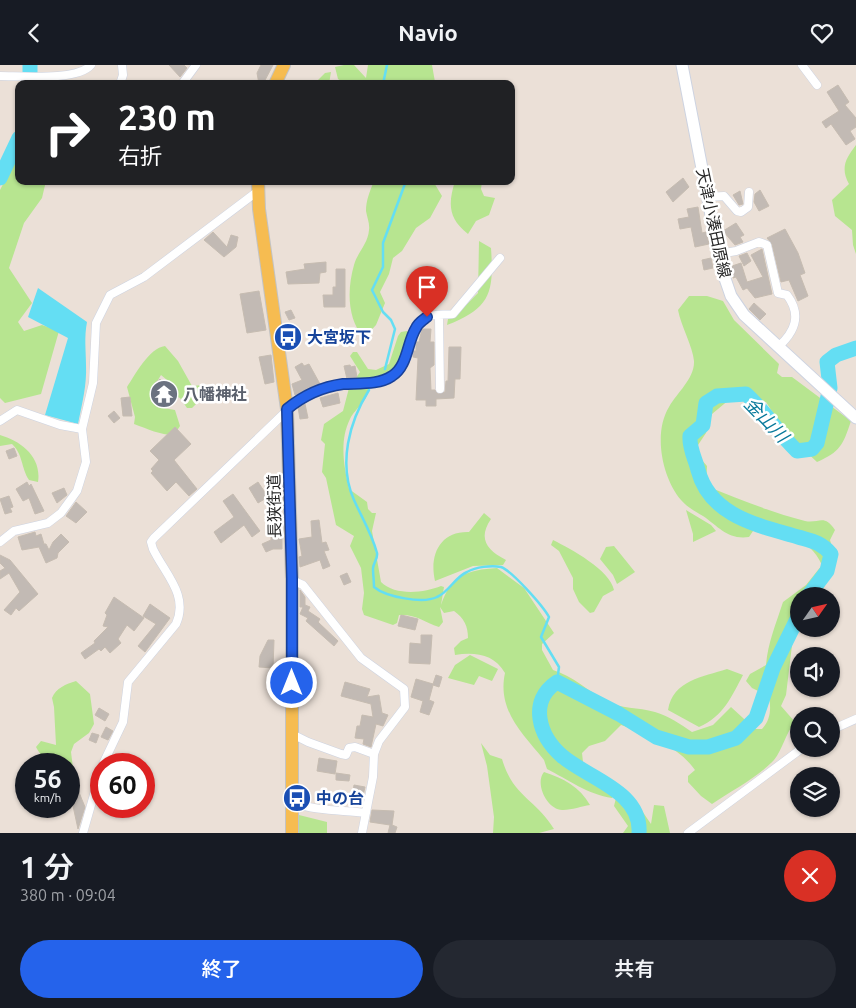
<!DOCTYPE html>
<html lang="ja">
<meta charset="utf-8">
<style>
:root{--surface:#171b24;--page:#242831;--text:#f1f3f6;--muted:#9ea1a6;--accent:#2563eb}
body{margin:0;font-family:Ubuntu,"Noto Sans JP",sans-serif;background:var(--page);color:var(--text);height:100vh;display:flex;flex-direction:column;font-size:19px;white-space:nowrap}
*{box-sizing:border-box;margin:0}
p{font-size:16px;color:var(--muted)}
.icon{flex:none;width:28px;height:28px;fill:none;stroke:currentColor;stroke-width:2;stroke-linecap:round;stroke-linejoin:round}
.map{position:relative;height:768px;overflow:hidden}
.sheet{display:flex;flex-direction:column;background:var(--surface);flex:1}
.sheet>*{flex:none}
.hud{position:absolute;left:15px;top:15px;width:500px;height:105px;border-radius:10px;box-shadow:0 1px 4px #0004;background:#202124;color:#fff;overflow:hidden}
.needle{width:32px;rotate:56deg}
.tools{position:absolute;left:790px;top:522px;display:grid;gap:10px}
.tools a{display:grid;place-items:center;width:50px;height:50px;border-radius:50%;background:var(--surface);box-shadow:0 1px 4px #0004;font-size:25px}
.speed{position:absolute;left:15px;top:688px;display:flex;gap:10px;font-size:25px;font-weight:700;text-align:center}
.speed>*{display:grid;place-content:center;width:65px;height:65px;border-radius:50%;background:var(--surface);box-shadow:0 1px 4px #0004;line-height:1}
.speed small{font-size:12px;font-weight:400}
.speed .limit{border:8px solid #d22;background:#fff;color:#111}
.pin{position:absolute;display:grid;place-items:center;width:42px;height:42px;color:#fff;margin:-51px -21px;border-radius:50% 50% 50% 0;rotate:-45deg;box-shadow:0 0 5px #0007}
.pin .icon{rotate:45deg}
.me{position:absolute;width:55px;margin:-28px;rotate:0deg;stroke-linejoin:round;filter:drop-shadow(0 0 4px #0008)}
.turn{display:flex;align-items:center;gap:18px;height:105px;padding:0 20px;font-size:22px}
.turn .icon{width:65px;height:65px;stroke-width:2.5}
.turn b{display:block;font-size:35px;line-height:42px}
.round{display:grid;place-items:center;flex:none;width:52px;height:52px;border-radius:26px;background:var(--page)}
.summary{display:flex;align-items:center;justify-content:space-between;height:85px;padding:0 20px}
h1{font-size:30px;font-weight:600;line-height:38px}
.cta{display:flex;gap:10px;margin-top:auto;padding:10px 20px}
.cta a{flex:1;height:58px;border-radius:30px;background:var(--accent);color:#fff;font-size:20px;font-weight:600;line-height:58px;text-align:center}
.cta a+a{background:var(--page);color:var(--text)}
header{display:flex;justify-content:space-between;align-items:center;height:65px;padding:0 20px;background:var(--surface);font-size:22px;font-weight:600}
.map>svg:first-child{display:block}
.green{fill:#b7e590}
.water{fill:#64def3}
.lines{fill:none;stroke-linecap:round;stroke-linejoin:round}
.stream{stroke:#64def3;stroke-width:2.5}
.river{stroke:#64def3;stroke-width:15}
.building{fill:#c2bab4;stroke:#c6bcb1}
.minor-casing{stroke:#cdd3e1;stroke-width:9}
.secondary-casing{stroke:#cdd3e1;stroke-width:13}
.primary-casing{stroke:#c3c3c3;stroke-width:14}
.minor{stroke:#fff;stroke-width:8}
.secondary{stroke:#fff;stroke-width:11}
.primary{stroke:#f6bc51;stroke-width:12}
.route-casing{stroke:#184099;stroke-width:12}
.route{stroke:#2563eb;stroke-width:9}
.labels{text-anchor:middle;stroke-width:5;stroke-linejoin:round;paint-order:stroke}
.street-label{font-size:16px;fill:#272727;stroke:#fff}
.transit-label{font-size:16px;font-weight:bold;fill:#164399;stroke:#fff;text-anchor:start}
.worship-label{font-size:16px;font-weight:bold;fill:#5b616d;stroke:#fff;text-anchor:start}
.water-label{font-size:18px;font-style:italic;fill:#07799b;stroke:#fff}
</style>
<header><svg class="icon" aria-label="back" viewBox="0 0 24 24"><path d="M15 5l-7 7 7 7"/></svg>Navio<svg class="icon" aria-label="heart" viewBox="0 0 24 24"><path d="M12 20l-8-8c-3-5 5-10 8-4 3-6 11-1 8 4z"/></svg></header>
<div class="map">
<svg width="856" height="768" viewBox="0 0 856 768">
<rect width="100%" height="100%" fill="#ebe0d7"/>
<path class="green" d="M344 0H354L366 13 368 0H432L435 17 434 19H346L338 14 335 2Z
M331 7 329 19H314L325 8Z
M856 80V189L853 180 852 165 835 151 832 135 849 119C840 103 846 93 856 80Z
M19 88V116H46L42 133 24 158 9 203 32 238 18 257 24 266 42 260 59 266 41 329 5 338 0 333V125Z
M374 116H433L442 131 430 153 416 163 402 186 393 193 389 209 380 227 385 238 376 260 364 273C347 254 347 224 354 200 357 188 368 179 369 165 370 159 367 152 366 146 366 135 370 126 374 116Z
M455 116H482L481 124 484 131 495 133 489 150 476 156 468 169C448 153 448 139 455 116Z
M479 176 491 183C494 227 491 243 447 260L448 254 456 250 478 228Z
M689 231H707L723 236 734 255 779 299 777 308 782 312H792L851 356C843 380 840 387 817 397L803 384 793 379 766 337 740 333 730 334 712 349 706 368 694 386 707 401 706 421C739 434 770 447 805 456 819 459 824 448 835 465L830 475 835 492 824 522 812 531H799V559L793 572 786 630 781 641 795 657C785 669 783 684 774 695 757 713 733 725 712 739L701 731 688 717V711L695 705C679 682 648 669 621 660L605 676 589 681 582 688 583 697 605 713 614 730 612 733C589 730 567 714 547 704L544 695C522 668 497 645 505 608 494 589 475 587 455 590L454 583 461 576 468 573C468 561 464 553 454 546L444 548 440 542 443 557 439 562C424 557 416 549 399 550L397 558 393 560 364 550 362 544 364 528 361 503 350 481 354 471 336 460 326 413 322 407 325 379 321 375 324 359 343 346 349 323 360 307 350 291 353 287H357L368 304 376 305 389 299 398 271 401 267 407 266 410 269 399 301 369 321C369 336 356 342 350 354 339 376 344 402 349 424L367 437 368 444 372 448H376L372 466 381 517C395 531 424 528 441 521L444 522 441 540C451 510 467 505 497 503L524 523 554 568 542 579V585L553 605C573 611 588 626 606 636 621 644 638 642 655 647 669 651 680 659 692 667L713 660 731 642 755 664H762C771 654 771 644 769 631L752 623 746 616 750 609 766 600C768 577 776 559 783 537L806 520 822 500C807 468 784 475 755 463L749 472C728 475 719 462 703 451 696 447 687 442 681 435 662 413 653 368 669 342 677 328 695 313 694 296 693 282 681 261 678 245Z
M165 281 178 296 192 321 203 320 206 324 204 331 192 343H187L180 333 171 329 167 315 161 310 155 320 151 336 157 342 175 345 180 361 174 370C160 370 148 364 134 359L135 352 127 322C135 310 149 283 165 281Z
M0 370C21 376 42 392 38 417L29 415C21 403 23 389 12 379L0 381Z
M686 445 711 460 716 466 693 477V469Z
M484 448 491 454C478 473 486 485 506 495L503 500 473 501 435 516C429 490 440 466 469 467Z
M553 475C571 484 610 505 614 525L603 531 594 547 590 548 579 537 573 524V513L559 486 551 480Z
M614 481 635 507 617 519 613 510 600 494 606 482Z
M470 590 498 604 492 616 479 611 474 620 448 613 455 600Z
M727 604 743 610C732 631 723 652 699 662L668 645C673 615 703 612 727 604Z
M76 616 90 629 94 659 89 668 74 679 71 687 75 719 70 721 69 699C52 699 44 697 36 682L41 676 56 680 54 642 52 633C56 623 66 619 76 616Z
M481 678 490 690 502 694C513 732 536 734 554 764L539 768H493L494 752 487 701Z
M544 707C563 713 580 722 590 740 582 741 572 745 563 745 548 746 534 719 544 707Z
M625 731 640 743 651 759 654 740 664 741 670 768H623L628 761 614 741 616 733Z
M299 750 327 757V768H299Z"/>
<path class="water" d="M38 223 87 257C84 273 86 285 86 300 87 320 82 339 78 359L45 350 68 273 28 252Z"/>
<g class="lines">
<path class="stream" d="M383 19 387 0
M385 304 395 264 391 255 383 247 372 225 383 202V178L406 116
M369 325C349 357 338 399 354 435 362 453 372 469 377 488 378 493 374 497 373 503 373 509 374 516 374 522 386 532 423 539 437 532 449 527 455 512 467 507 476 502 491 500 501 502 512 506 543 541 549 552L541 572 559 602 557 617"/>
<path class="river" d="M30 19V0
M0 113 19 73
M808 531 827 506 831 489C821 477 812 476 798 472 757 460 710 451 698 405 695 393 689 383 690 371L703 360 706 338 717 331 746 329C765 346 778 368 797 386L812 384 817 378 830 323 827 297 836 290 856 283
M639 768C642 726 587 713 562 691 539 671 528 636 557 617L619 649 656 672 689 682H708L736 673 756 653 773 603 799 550"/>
</g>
<path class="building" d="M169 0H184L187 3 180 12Z
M261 0H273L263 19H259L257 8Z
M838 20 849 37 845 40 856 53V62L850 66 855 74 846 80 831 59 826 63 822 57 839 46 827 27Z
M683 113 689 122 673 137 666 127Z
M760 125 769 141 759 146 754 137 755 129Z
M740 126 743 139 739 140 733 130Z
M698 142 702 168 706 167 709 179 695 182 691 162 680 164 678 154 689 152 687 144Z
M736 158 744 170 740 172 743 177 735 180 723 166Z
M785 164 798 188 805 208 800 210 808 231 798 236 789 215 781 217 772 179 767 173Z
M213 167 227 182 231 170 238 172 236 182 224 192 204 175Z
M762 184 772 229 755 233 747 223 743 225 736 212 733 213 729 202 741 198 747 217 763 212 751 190Z
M747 188 751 196 744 201 739 191Z
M711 193 713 203 704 205 702 195Z
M326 197V207L320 208 319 218 288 219 286 207 305 204 304 199Z
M336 204H345V242H324L323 230H333V222H336Z
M259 226 266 265 247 268 240 229Z
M754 238 766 249 760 255 749 244Z
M291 245 295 253 289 255 285 247Z
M422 264H431L430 277H434V300L430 303 431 325H435L438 329 445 327 446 316H448L449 282H461L460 314H455L454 333 436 334V341H426V335H416L418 293 413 292V286H416V277H419Z
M271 290 274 317 265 319 259 292Z
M302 298 304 301 309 299 320 319 295 330 292 319 302 315 295 302Z
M350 300 351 302 355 301 357 312 347 314 344 301Z
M160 314 167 327 172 325 174 329 156 340 153 334 160 331 154 319Z
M338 328 340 338 323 342 320 333Z
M130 332 132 351H123L121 333Z
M305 339 308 353 300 354 298 342Z
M114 346 120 353 114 358 108 351Z
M175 362 191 379 174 395 197 424 189 431 176 417 167 426 151 408 153 406 151 404 159 395 150 386Z
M14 383 17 391 9 394 6 386Z
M27 417 29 421 31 419 44 446 35 449 29 433 23 436 16 424Z
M258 417 268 432 258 438 249 423Z
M64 423 67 430 57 438 52 428Z
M233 429 260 466 252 472 244 460 221 478 214 467 234 452 223 436Z
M9 431 13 442 10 443 12 447 5 449 0 434Z
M279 431 281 437 269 442 267 435Z
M76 437 87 447 76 458 66 451Z
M319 455 322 478 326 477 329 485 324 486 330 501 323 504 320 495 300 502 299 492 302 491 299 474 312 472 311 456Z
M35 467 36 471 41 469 44 479H46L49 485 53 477 61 469 69 477 58 488 57 493 46 498 39 482 22 485 18 472Z
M271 472H282V484H273L266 487 262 479 271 475Z
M0 490 10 495 38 529 19 546 16 543 11 550 4 545 20 527 9 508 0 514V506L5 503 0 498Z
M347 508 351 517 344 520 340 511Z
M300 525 305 532V540L310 542 308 546 320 554 318 557 338 576 334 581 306 556 308 553 300 549 303 542H300Z
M114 532 144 553 134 566 127 560 118 574 121 578 110 588 105 582 101 586 99 584 85 594 81 588 95 578 94 576 108 562 103 561 107 550 105 548Z
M150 539 170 553 145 587 138 581 156 559 143 551Z
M401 550 418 554 415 565 398 561Z
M421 570H432L430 599 409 598 410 578 421 579Z
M268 575H274L273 603 259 602 260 591Z
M436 610 442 612 439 622 433 620 429 635 434 637 429 650 420 647 423 636 411 632 416 614 433 619Z
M345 617 370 624 367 632 379 630 382 648 388 650 383 661 376 659 371 682 363 679 364 674 355 673 357 661H360L362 650 373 652 371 639 341 631Z
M99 643 109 649 105 656 95 650Z
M106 662 113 666 108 675 101 672Z
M92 668 99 670 96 678 89 675Z
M319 693 337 696 335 709 317 706Z
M336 708 350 710 349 716 336 715Z
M354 720 365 722 362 736 352 734Z
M78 725 85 742 78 764 70 727Z
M372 745 394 746 392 760 397 762 395 768H388L390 760 370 757Z"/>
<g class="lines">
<defs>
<path id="minor" d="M802 0 817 20
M0 11C21 11 78 16 91 0
M120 19 123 10 122 0
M182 19 196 0
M707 132 724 131 737 146 741 147 748 142 749 127
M719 189 736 186 759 177 767 180 778 228 787 230C802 250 795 267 778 282
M439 252 440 324
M0 356 17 345 60 360 82 364
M0 477 14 466 48 458 61 448 77 426 86 397 82 364 93 318 96 258 110 230 144 212 258 126
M292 515 303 520 361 593 404 624 405 642 379 676 374 689 373 712 362 768
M831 665 856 654
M292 669 308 677 341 689 346 690 349 683 355 682 374 689
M103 699 123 657 128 617 176 559C189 530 165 509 153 484L151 477 154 473 300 333C313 327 326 322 340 320 357 317 378 321 393 311 411 298 405 263 426 252 433 249 446 250 453 249L500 193
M293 738C317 746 341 745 366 748
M83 768 101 705
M688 768 801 684"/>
<path id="secondary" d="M682 0 721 202 731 231 744 250 856 353"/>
<path id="primary" d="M275 19 284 0
M258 116 259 144 287 344 292 515V768"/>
</defs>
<use href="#minor" class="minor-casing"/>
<use href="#secondary" class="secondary-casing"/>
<use href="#primary" class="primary-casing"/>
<use href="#minor" class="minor"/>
<use href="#secondary" class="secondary"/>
<use href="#primary" class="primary"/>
</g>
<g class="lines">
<defs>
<path id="route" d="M292 618V514L287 344C304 330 321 322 343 319 359 318 379 320 392 311 408 301 407 277 416 263 418 258 423 255 427 252"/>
</defs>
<use href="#route" class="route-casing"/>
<use href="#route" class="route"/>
</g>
<defs>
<symbol id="bus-disc" viewBox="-11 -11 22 22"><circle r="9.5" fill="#1a4fb4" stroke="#fff"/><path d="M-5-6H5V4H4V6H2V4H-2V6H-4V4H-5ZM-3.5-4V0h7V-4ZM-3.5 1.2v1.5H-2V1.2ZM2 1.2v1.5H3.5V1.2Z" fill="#fff"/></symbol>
<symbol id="temple-disc" viewBox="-11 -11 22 22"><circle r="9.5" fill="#6b7280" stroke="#fff"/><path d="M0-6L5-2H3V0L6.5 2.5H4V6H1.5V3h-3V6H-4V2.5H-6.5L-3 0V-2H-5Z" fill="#fff"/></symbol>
</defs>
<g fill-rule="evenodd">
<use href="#bus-disc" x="272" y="256" width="32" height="32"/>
<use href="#temple-disc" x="148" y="313" width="32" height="32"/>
<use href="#bus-disc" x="281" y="717" width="32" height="32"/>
</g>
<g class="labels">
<g class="street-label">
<text transform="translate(714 158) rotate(78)" y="6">天津小湊田原線</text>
<text transform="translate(274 441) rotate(-91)" y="6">長狭街道</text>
</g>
<g class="transit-label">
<text x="307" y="278">大宮坂下</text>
<text x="316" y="739">中の台</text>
</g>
<g class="worship-label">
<text x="183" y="335">八幡神社</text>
</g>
<g class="water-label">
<text transform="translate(766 355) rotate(46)" y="6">金山川</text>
</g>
</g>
</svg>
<div class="tools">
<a><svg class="needle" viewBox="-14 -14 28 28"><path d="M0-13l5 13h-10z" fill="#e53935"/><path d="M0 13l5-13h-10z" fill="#9ea1a6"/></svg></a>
<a><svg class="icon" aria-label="sound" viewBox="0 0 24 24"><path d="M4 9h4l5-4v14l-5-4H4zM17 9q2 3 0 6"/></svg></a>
<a><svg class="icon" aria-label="search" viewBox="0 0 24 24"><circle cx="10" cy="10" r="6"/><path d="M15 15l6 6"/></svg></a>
<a><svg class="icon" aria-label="layers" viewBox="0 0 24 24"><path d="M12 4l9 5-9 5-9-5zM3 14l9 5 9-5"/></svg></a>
</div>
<div class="speed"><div>56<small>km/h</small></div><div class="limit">60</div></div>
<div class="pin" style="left:427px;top:252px;background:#d93025"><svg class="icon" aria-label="arrive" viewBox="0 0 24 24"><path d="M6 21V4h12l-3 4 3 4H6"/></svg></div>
<svg class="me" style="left:292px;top:618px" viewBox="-20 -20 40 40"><circle r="17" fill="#2563eb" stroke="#fff" stroke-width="3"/><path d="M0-11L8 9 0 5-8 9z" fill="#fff"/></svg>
<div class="hud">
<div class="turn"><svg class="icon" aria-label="right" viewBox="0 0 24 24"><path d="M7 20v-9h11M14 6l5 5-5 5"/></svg><div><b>230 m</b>右折</div></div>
</div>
</div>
<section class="sheet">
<div class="summary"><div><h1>1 分</h1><p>380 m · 09:04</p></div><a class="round" style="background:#d93025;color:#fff"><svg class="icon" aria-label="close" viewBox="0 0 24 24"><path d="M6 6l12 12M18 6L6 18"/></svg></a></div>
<div class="cta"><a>終了</a><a>共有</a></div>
</section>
